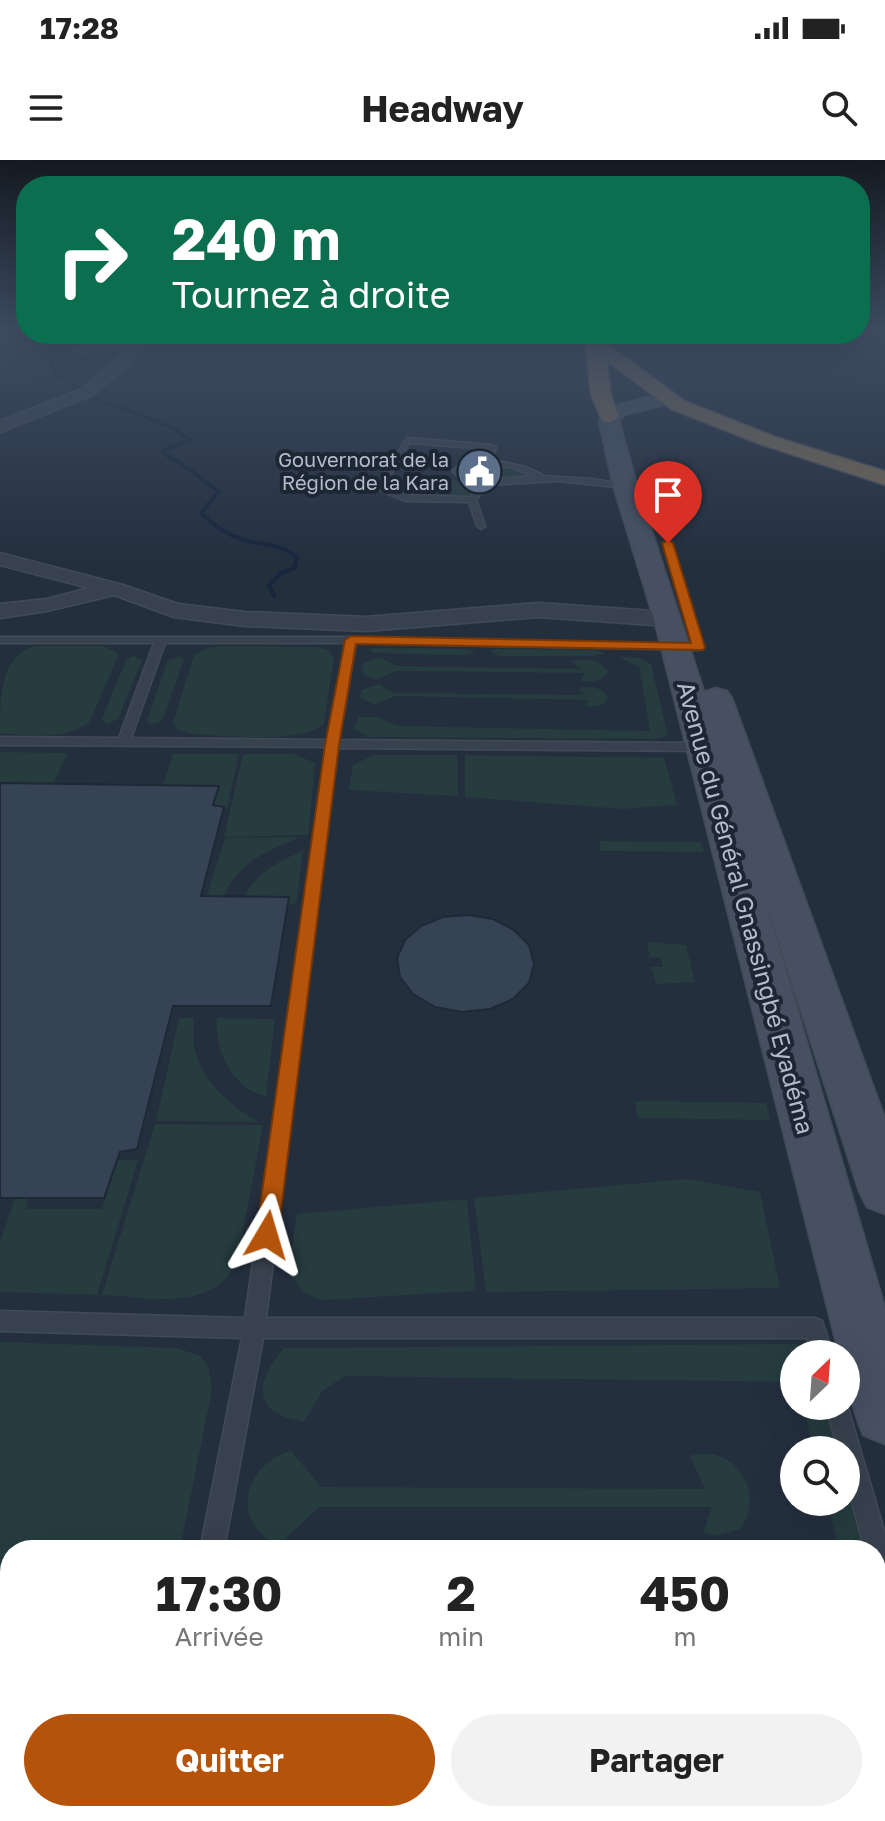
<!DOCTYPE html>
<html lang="fr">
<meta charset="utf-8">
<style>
:root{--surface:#fff;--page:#f2f2f2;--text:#222;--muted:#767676;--accent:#b45309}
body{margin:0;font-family:"Golos Text",sans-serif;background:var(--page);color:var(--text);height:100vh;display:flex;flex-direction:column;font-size:30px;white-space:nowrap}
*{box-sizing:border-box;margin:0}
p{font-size:26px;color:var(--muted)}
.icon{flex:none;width:44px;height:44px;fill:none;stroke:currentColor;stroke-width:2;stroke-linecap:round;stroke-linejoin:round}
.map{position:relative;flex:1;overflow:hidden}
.details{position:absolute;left:0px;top:1380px;width:886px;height:282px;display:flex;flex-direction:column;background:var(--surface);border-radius:32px 32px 0 0;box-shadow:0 8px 32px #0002}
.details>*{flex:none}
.top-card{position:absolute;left:16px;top:16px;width:854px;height:168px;border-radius:32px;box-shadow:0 8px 32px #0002;background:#0b6e4f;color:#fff;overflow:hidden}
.needle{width:52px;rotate:25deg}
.fabs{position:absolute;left:780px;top:1180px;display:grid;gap:16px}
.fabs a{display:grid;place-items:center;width:80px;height:80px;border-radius:50%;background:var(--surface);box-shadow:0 8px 32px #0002;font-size:40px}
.pin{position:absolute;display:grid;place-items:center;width:68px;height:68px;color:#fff;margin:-82px -34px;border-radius:50% 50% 50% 0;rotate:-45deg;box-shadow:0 0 8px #0007}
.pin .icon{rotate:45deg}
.me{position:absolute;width:88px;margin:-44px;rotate:7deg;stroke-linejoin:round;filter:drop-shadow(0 0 6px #0008)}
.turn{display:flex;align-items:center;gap:28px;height:168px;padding:0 24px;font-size:36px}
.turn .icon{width:104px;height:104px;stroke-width:2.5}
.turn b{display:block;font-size:56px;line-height:68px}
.eta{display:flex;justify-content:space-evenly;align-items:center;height:136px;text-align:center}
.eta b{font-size:48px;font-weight:700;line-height:56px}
.action{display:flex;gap:16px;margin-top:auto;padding:16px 24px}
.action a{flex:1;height:92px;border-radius:48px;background:var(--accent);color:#fff;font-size:32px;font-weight:700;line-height:92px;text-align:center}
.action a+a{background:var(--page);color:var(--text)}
.status{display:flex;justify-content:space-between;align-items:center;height:56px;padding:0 40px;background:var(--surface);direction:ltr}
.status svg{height:22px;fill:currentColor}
header{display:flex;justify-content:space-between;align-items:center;height:104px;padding:0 24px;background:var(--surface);font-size:36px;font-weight:700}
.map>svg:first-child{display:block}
.green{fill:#263c3f}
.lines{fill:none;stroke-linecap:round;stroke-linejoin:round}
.stream-far1{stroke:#17263c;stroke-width:3}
.stream{stroke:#17263c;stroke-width:4}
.building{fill:#364354;stroke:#1f2835;stroke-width:2}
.lane-casing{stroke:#414a57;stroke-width:3}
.street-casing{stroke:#414a57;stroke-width:3}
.secondary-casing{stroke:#414a57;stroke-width:3}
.highway-casing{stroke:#434c59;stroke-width:3}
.lane{fill:#38414e;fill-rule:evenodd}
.street{fill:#38414e;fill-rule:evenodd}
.secondary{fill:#465061;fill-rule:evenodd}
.highway{fill:#746855;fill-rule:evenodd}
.route{fill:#b45309;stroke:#753606;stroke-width:2}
.labels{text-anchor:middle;stroke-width:8;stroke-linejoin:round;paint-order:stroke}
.far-poi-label{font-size:20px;fill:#b4bcc9;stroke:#1d2633;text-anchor:end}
.street-label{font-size:24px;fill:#b4bcc9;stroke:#1d2633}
</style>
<div class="status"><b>17:28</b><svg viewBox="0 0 49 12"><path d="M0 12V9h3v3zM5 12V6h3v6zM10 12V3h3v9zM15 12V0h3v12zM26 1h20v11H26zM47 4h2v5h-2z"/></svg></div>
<header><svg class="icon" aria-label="menu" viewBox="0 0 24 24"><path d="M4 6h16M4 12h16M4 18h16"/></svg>Headway<svg class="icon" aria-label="search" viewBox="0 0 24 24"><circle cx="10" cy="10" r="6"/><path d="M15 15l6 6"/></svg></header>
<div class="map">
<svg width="885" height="1661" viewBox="0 0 885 1661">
<rect width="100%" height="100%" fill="#242f3e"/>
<path class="green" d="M478 305 515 308 528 315C509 326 478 321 459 311Z
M450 320 474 325 467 336 458 338 411 337 422 333 421 330Z
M36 486H103L119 494 90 561C67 582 29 574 0 574 0 537 0 495 36 486Z
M221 486 316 487 328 490 334 498 324 563C304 585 222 575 191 574L178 570 173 563 194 495 207 488Z
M374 488 465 489 475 491 468 495 375 493 368 489Z
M498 489 594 490 605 493 593 496H499L490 491Z
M133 496 142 500 118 559 107 564 102 559 126 500Z
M181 496 184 500 162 561 150 564 147 560 168 500Z
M379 497 397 506 582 509 570 501C584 498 601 498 608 512 603 522 591 522 581 521L585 513 396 511 376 520 364 515 362 504Z
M619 497 639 498 651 504 668 576 653 579 368 577 354 569 358 557H378L396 566 650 571 639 507Z
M379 524 394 533 587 535 578 529C589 525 603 527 608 538 604 547 594 547 585 546L589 540 395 536 374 545 360 537 362 530Z
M0 592 68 593 53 623 0 622Z
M173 594H239L227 649 213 645 218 625H163Z
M243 594H294L315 603 308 675 224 677Z
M374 595H457L458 636 349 630 353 605Z
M465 595 664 598 677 645 622 649 465 637Z
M300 677C267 691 234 704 222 741L212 742 213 736 207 735 225 678Z
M599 681 701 682 704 692 601 691Z
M303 691 296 744 243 742C251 715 279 701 303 691Z
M647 782 686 785 695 822 656 824 651 807H663L661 798 650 797Z
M179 858H194C187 908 219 938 258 962L156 961Z
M217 858 275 859 266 936C234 931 213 888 217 858Z
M635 941 766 943 770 960 638 958Z
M155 964 263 965 238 1098C217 1154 150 1137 102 1135Z
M118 1000H138L97 1135 0 1132V1082L15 1039H28L26 1049H102Z
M687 1019 760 1032 780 1128 486 1132 474 1038Z
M467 1039 476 1131 320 1140 303 1132 288 1112 297 1054Z
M0 1182 177 1188 200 1196 208 1205 212 1230 180 1390H10V1569L0 1568Z
M797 1184 814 1190 815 1194H794V1222L345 1216 322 1231 304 1262C295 1259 280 1257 273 1251 251 1233 270 1204 284 1188Z
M803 1246H830L842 1290H814Z
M291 1291 321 1327 705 1329 690 1296C734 1282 767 1333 740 1369L716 1376 703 1373 712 1347H319L279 1385C229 1364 243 1304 291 1291Z
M846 1305 870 1390H839L827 1342H846Z
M876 1412 885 1445V1563L876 1564Z"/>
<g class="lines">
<path class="stream-far1" d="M26 174 52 201 53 213 79 228 78 232 169 266 191 280 169 288"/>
<path class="stream" d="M175 286 163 291 165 295C185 303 200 320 219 331L201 353C213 365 227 375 244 380 264 386 280 382 297 398L295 408 281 413 269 425 274 436"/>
</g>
<path class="building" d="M0 623 219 626 213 645 224 647 201 736 289 737 271 846H173L137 989 120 992 104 1038H0Z
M468 755 493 759 514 770 529 785 534 804 529 823 513 839 490 849 462 852 435 847 413 834 400 817 397 798 405 780 421 766 443 757Z"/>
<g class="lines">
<defs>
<path id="lane" d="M407 278 492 285 496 287 493 300 526 307 545 316 592 319 629 325 625 328 558 321 487 325 476 340 485 366 481 369 477 366 469 342 406 341 381 331 380 320ZM409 283 488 289 485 300 461 304 452 311 462 319 479 324 470 337 407 335 388 328V320ZM475 306 510 307 533 316 483 320 461 311Z
M0 477H351L703 485V489L699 490 356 483 339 580 706 583 712 587 706 591 338 588 266 1158H815L822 1161 833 1194H811L807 1178H263L224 1390H200L242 1178 0 1171V1151L245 1158 326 587 0 585V577L119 578 154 483H0ZM165 483H345L327 580 131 578Z
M846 1241 885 1374V1429L876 1425V1390H865L846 1320V1290H838L826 1246H846Z
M0 1581H10V1609H0Z
M876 1601H885V1629H876Z"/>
<path id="street" d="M133 174H152L124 208 92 235 0 272V261L82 229 114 202 132 182 83 195 76 191 78 188Z
M0 393 123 425 178 444 245 452 366 457 538 443 668 452 679 459 668 466 538 457 366 471 245 466 174 457 114 435 47 451 0 458V444L47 439 89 428 0 405Z"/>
<path id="secondary" d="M668 232 675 234 678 238 675 242 624 255 619 261 637 325 704 532 716 528 727 531 732 538 885 959V1054L867 1047 859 1031 763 733 885 1148V1284L863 1275C852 1248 846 1223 846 1194H839L654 459 613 325 599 261 610 247Z"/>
<path id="highway" d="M584 174H600L604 182 685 241 776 277 885 311V325L762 285 671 249 607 201 611 235 619 257 609 263 602 261 591 235Z"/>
</defs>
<use href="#lane" class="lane-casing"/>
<use href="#street" class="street-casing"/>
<use href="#secondary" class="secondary-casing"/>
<use href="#highway" class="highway-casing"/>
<use href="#lane" class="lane"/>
<use href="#street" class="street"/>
<use href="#secondary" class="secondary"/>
<use href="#highway" class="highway"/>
</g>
<linearGradient id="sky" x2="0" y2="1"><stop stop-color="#141a22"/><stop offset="0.42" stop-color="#3f4d63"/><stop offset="1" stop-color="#3f4d63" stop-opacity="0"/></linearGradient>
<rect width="885" height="402" fill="url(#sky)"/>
<path class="route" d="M668 380 673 383 705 487 703 490 356 484 339 585 278 1075 275 1082 267 1085 259 1082 256 1075 325 585 345 480 351 476 691 483 662 383Z"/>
<defs>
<symbol id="civic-disc" viewBox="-11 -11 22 22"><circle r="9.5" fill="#5c6f8a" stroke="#1d2633"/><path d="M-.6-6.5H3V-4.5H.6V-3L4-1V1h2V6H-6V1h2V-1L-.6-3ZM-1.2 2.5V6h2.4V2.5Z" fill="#fff"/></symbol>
</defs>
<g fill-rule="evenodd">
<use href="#civic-disc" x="454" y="286" width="51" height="51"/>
</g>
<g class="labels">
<g class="far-poi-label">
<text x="449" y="307">Gouvernorat de la<tspan x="449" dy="23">Région de la Kara</tspan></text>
</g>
<g class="street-label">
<text transform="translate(745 748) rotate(75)" y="8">Avenue du Général Gnassingbé Eyadéma</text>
</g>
</g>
</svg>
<div class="fabs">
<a><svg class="needle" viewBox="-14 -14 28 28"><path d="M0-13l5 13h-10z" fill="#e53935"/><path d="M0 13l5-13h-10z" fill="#767676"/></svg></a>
<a><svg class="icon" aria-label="search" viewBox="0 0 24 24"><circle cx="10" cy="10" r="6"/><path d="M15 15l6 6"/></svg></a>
</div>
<div class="pin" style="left:668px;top:383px;background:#d93025"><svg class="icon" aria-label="arrive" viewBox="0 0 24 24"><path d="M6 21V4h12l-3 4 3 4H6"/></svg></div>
<svg class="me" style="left:267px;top:1075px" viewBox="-20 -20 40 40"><path d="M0-17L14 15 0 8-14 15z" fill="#b45309" stroke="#fff" stroke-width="4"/></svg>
<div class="top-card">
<div class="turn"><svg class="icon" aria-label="right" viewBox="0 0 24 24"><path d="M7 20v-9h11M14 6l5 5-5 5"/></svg><div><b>240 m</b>Tournez à droite</div></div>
</div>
<section class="details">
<div class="eta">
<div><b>17:30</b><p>Arrivée</p></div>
<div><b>2</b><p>min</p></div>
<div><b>450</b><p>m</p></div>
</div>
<div class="action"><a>Quitter</a><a>Partager</a></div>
</section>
</div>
